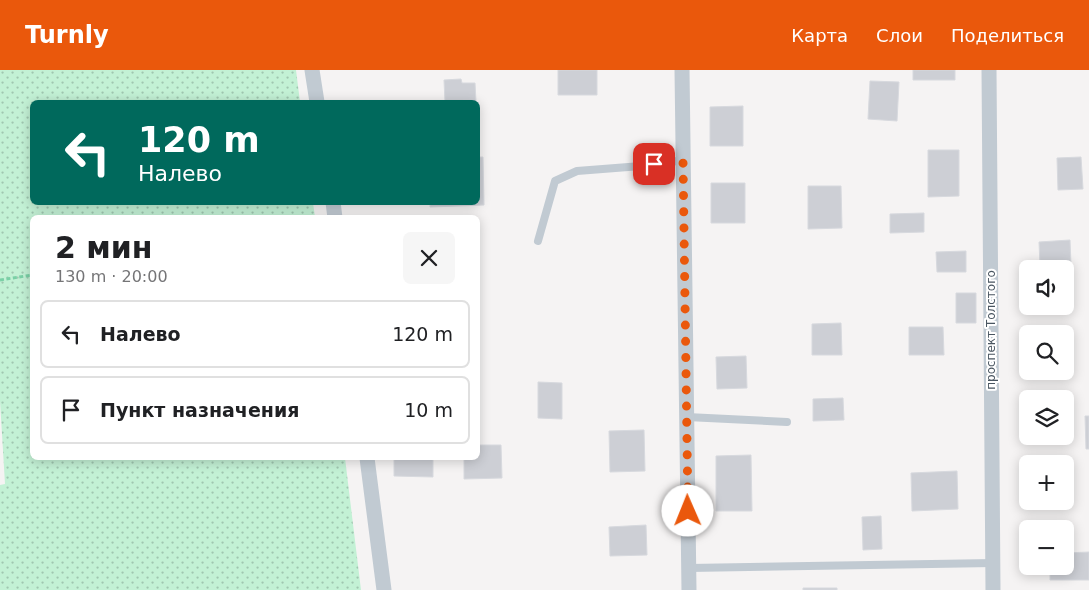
<!DOCTYPE html>
<html lang="ru">
<meta charset="utf-8">
<style>
:root{--surface:#fff;--page:#f6f6f6;--text:#202124;--muted:#757577;--line:#e0e0e0;--accent:#ea580c}
body{margin:0;font-family:"DejaVu Sans",sans-serif;background:var(--page);color:var(--text);height:100vh;display:flex;flex-direction:column;font-size:19px;white-space:nowrap}
*{box-sizing:border-box;margin:0}
p{font-size:16px;color:var(--muted)}
.icon{flex:none;width:28px;height:28px;fill:none;stroke:currentColor;stroke-width:2;stroke-linecap:round;stroke-linejoin:round}
.map{position:relative;flex:1;overflow:hidden}
.details{position:absolute;left:30px;top:145px;width:450px;height:245px;display:flex;flex-direction:column;background:var(--surface);border-radius:8px;box-shadow:0 2px 12px #0003}
.details>*{flex:none}
.banner{position:absolute;left:30px;top:30px;width:450px;height:105px;border-radius:8px;box-shadow:0 2px 12px #0003;background:#00695c;color:#fff;overflow:hidden}
.controls{position:absolute;left:1019px;top:190px;display:grid;gap:10px}
.controls a{display:grid;place-items:center;width:55px;height:55px;border-radius:8px;background:var(--surface);box-shadow:0 2px 12px #0003;font-size:25px}
.pin{position:absolute;display:grid;place-items:center;width:42px;height:42px;color:#fff;margin:-21px;border-radius:10px;box-shadow:0 2px 8px #0006}
.me{position:absolute;width:55px;margin:-28px;rotate:359deg;stroke-linejoin:round;filter:drop-shadow(0 0 4px #0008)}
.turn{display:flex;align-items:center;gap:18px;height:105px;padding:0 25px;font-size:22px}
.turn .icon{width:65px;height:65px;stroke-width:2.5}
.turn b{display:block;font-size:35px;line-height:42px}
.round{display:grid;place-items:center;flex:none;width:52px;height:52px;border-radius:8px;background:var(--page)}
.headline{display:flex;align-items:center;justify-content:space-between;height:85px;padding:0 25px}
h1{font-size:30px;font-weight:700;line-height:38px}
ul{padding:0;list-style:none}
li{display:flex;align-items:center;gap:15px;height:68px;margin:0 10px 8px;padding:0 15px;border:2px solid var(--line);border-radius:8px}
li div{flex:1}
li b{display:block;font-size:19px}
li em{font-style:normal}
header{display:flex;align-items:center;gap:30px;box-sizing:border-box;height:70px;padding:0 25px;background:var(--accent);color:#fff}
header strong{font-size:24px}
nav{display:flex;gap:28px;margin-inline-start:auto;font-size:18px}
.map>svg:first-child{display:block}
.grass{fill:url(#grass-dots)}
.building{fill:#cdcfd5;stroke:#d7d9de}
.lines{fill:none;stroke-linecap:round;stroke-linejoin:round}
.path{stroke:#7ad0a6;stroke-width:3;stroke-dasharray:4 2.5;stroke-linecap:butt}
.service{stroke:#c1cad2;stroke-width:8}
.minor{stroke:#c1cad2;stroke-width:15}
.route{stroke:#ea580c;stroke-width:9;stroke-dasharray:0 16.2}
.labels{text-anchor:middle;stroke-width:4;stroke-linejoin:round;paint-order:stroke}
.street-label{font-size:12px;fill:#4a5661;stroke:#fff}
</style>
<header>
<strong>Turnly</strong>
<nav><a>Карта</a><a>Слои</a><a>Поделиться</a></nav>
</header>
<div class="map">
<svg width="1089" height="520" viewBox="0 0 1089 520">
<defs>
<pattern id="grass-dots" width="8" height="8" patternUnits="userSpaceOnUse" patternTransform="scale(1.25)"><rect width="8" height="8" fill="#c3f1d5"/><path d="M2 2h.1M6 6h.1" fill="none" stroke="#a0c6b0" stroke-width="1.8" stroke-linecap="round"/></pattern>
</defs>
<rect width="100%" height="100%" fill="#f5f3f3"/>
<path class="grass" d="M0 0H296L300 32H32V132L313 133 315 147 32 148V388H345L361 520H0V415L5 414 0 331Z"/>
<path class="building" d="M558 0H597V25H558Z
M913 0H955V10H913Z
M461 9 462 13H475L476 32H445L444 10Z
M870 11 899 12 897 51 868 49Z
M743 36V76H710V37Z
M928 80H959V126L928 127Z
M478 87H483L484 135 430 137V132H478Z
M1081 87 1083 119 1058 120 1057 88Z
M711 113H745V153H711Z
M808 116H841L842 158 808 159Z
M924 143V162L890 163V144Z
M1070 170 1071 195 1040 196 1039 172Z
M966 181V202H937L936 182Z
M956 223H976V253H956Z
M841 253 842 285H812V254Z
M909 257H943L944 285H909Z
M746 286 747 318 717 319 716 287Z
M538 312 562 313V349L538 348Z
M1071 323 1072 356H1065V329H1048V324Z
M843 328 844 350 813 351V329Z
M1085 346H1089V379H1086Z
M644 360 645 401 610 402 609 361Z
M478 375H501L502 408 464 409V388H478Z
M751 385 752 441H716V386Z
M394 388H433V407L394 406Z
M957 401 958 439 912 441 911 403Z
M1065 401H1067V437H1043V431H1065Z
M881 446 882 479 863 480 862 447Z
M646 455 647 485 610 486 609 457Z
M1089 482V510H1050V496H1065V483Z
M803 518H837V520H803Z"/>
<g class="lines">
<path class="path" d="M0 210 32 205"/>
<path class="service" d="M538 171 555 111 577 101 654 95 683 90
M687 347 787 352
M689 498 993 493"/>
<path class="minor" d="M312 0 317 32
M682 0 689 520
M989 0 993 520
M333 132 335 148
M367 388 384 520"/>
</g>
<g class="lines">
<path class="route" d="M654 94 683 90 688 441"/>
</g>
<g class="labels">
<g class="street-label">
<text transform="translate(991 260) rotate(-90)" y="4">проспект Толстого</text>
</g>
</g>
</svg>
<div class="controls">
<a><svg class="icon" aria-label="sound" viewBox="0 0 24 24"><path d="M4 9h4l5-4v14l-5-4H4zM17 9q2 3 0 6"/></svg></a>
<a><svg class="icon" aria-label="search" viewBox="0 0 24 24"><circle cx="10" cy="10" r="6"/><path d="M15 15l6 6"/></svg></a>
<a><svg class="icon" aria-label="layers" viewBox="0 0 24 24"><path d="M12 4l9 5-9 5-9-5zM3 14l9 5 9-5"/></svg></a>
<a>+</a>
<a>−</a>
</div>
<div class="pin" style="left:654px;top:94px;background:#d93025"><svg class="icon" aria-label="arrive" viewBox="0 0 24 24"><path d="M6 21V4h12l-3 4 3 4H6"/></svg></div>
<svg class="me" style="left:688px;top:441px" viewBox="-20 -20 40 40"><circle r="19" fill="#fff"/><path d="M0-13L10 11 0 6-10 11z" fill="#ea580c"/></svg>
<div class="banner">
<div class="turn"><svg class="icon" aria-label="left" viewBox="0 0 24 24"><path d="M17 20v-9H6M10 6l-5 5 5 5"/></svg><div><b>120 m</b>Налево</div></div>
</div>
<section class="details">
<div class="headline"><div><h1>2 мин</h1><p>130 m · 20:00</p></div><a class="round"><svg class="icon" aria-label="close" viewBox="0 0 24 24"><path d="M6 6l12 12M18 6L6 18"/></svg></a></div>
<ul>
<li><svg class="icon" aria-label="left" viewBox="0 0 24 24"><path d="M17 20v-9H6M10 6l-5 5 5 5"/></svg><div><b>Налево</b></div><em>120 m</em></li>
<li><svg class="icon" aria-label="arrive" viewBox="0 0 24 24"><path d="M6 21V4h12l-3 4 3 4H6"/></svg><div><b>Пункт назначения</b></div><em>10 m</em></li>
</ul>
</section>
</div>
